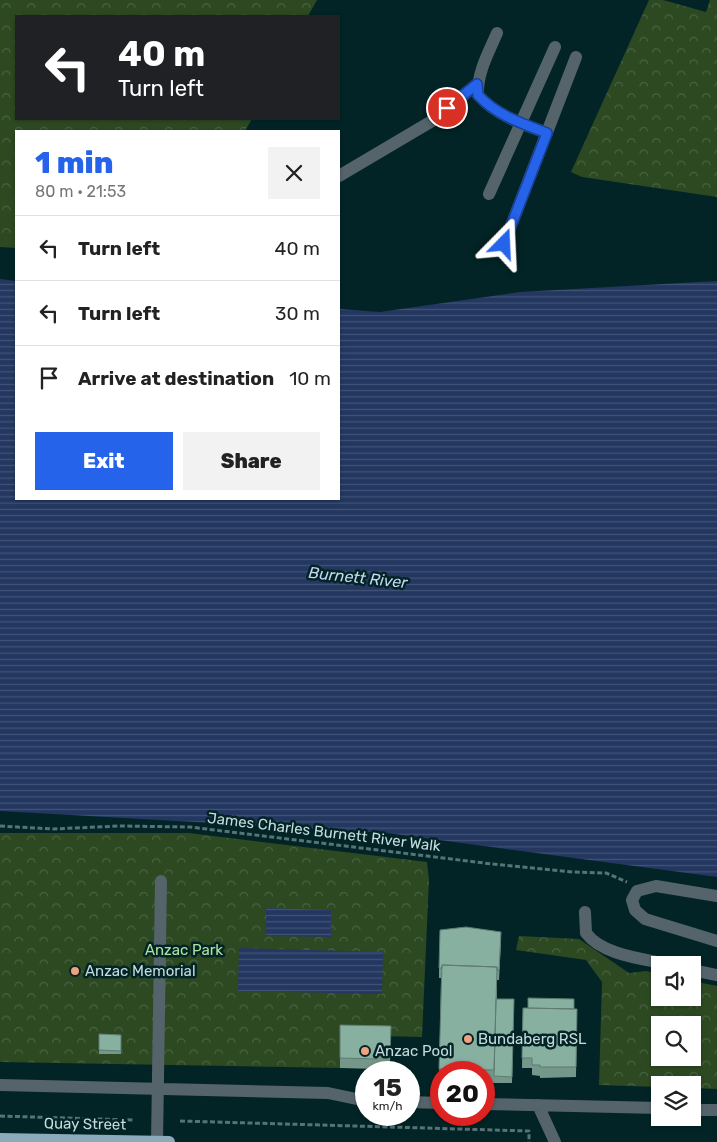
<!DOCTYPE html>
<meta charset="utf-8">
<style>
:root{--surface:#fff;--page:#f2f2f2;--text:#222;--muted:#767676;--line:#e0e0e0;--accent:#2563eb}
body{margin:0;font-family:Rubik,sans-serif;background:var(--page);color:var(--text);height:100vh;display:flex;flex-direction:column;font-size:19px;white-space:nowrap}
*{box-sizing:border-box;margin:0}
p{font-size:16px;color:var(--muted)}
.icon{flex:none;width:28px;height:28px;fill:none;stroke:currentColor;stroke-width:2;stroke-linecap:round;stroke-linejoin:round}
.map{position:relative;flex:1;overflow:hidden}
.details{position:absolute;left:15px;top:130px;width:325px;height:370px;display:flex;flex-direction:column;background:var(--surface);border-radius:0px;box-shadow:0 1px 4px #0004}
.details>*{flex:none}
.guide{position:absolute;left:15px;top:15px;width:325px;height:105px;border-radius:0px;box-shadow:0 1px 4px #0004;background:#202124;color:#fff;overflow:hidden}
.controls{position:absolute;left:651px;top:956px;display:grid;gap:10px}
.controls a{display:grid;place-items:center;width:50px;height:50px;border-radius:0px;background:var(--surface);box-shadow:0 1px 4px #0004;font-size:25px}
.speed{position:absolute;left:355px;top:1061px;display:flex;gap:10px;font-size:25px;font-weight:700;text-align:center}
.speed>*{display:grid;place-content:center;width:65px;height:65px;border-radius:50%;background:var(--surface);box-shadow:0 1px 4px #0004;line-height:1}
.speed small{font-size:12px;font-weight:400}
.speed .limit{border:8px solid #d22;background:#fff;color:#111}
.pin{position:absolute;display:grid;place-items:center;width:42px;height:42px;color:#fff;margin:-21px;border:2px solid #fff;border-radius:50%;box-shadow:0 1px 5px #0007}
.me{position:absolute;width:55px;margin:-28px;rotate:21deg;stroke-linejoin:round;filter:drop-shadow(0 0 4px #0008)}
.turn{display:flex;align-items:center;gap:18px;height:105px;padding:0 20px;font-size:22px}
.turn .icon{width:65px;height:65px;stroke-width:2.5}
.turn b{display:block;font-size:35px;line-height:42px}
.round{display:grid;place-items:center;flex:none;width:52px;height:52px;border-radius:0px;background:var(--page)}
.headline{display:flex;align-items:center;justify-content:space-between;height:85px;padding:0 20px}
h1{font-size:30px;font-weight:800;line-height:38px;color:var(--accent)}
.primary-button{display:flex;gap:10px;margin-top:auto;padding:10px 20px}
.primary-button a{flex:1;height:58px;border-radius:0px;background:var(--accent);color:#fff;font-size:20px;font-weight:800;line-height:58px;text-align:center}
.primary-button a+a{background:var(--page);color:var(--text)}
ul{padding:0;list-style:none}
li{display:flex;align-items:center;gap:15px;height:65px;padding:0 20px;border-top:1px solid var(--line)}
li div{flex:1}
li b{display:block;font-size:19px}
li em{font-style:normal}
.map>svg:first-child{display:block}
.forest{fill:url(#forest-crowns);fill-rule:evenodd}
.water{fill:url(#water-rules)}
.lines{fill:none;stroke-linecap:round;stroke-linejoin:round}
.path{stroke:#567375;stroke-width:3;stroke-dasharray:5 2.5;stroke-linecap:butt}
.minor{stroke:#55646b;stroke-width:12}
.major{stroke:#8caaba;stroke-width:12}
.wall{fill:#75978a}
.building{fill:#88b0a1;stroke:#5f7b71}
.route-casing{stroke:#184099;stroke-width:12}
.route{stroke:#2563eb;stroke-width:9}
.poi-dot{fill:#f1a17d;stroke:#022426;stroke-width:2}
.labels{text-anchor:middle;stroke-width:5;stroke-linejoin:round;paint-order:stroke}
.street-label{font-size:15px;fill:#c5dbdc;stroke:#022426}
.park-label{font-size:15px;fill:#aee29e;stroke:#022426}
.poi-label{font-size:15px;fill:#c5dbdc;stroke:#022426;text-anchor:start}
.water-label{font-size:16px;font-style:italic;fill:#c6d5f2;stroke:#022426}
</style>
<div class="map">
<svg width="717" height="1142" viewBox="0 0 717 1142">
<defs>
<pattern id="forest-crowns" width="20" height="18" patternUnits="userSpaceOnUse" patternTransform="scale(1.25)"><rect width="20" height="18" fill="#2c4922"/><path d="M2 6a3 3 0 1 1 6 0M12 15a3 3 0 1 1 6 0" fill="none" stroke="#496342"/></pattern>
<pattern id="water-rules" width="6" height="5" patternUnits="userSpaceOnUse" patternTransform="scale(1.25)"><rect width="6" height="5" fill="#233760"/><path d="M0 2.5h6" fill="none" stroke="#415376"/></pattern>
</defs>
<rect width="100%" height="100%" fill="#022426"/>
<path class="forest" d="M0 0H317L308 16H16V119H252L245 131H16V248L0 247Z
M649 0H663L706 12 710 0H717V197L582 177 571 172Z
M0 833H189L427 862 429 880 422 1037 340 1035V1068L0 1062Z
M519 936 579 939 629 973 646 971 660 974V998H692L693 981 717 986V1089L693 1088 692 1085H660V1087L599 1085 602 982 586 960 516 950ZM660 1025H692V1058H660Z"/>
<path class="water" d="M0 279 16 281V499H339V309L380 312 520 292 717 281V877L387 833 0 811Z
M266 908 331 910V937L266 936Z
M239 948 383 952 382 994 238 991Z"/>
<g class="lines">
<path class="path" d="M0 826 53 829 119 826 190 827 492 864 573 872 606 873 627 882
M0 1116 133 1120
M180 1121 529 1131V1142"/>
<path class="minor" d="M497 33C488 54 477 73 478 95 496 115 522 124 547 133
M339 176 432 121 477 84
M489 194 555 47
M504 244 576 57
M717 896 656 886 637 891 632 900 635 910 645 919 717 941
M585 912 586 933C603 956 646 959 672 965
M692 970 717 975
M0 1085 328 1093 366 1101
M409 1102 441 1103
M484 1104 660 1108
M538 1105 555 1142
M692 1110H717
M157 1142 161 881"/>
<path class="major" d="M0 1139 169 1142"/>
</g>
<path class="wall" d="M501 942 499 980H497V999H514L512 1083H484V1072H441V1082H439L441 978H439V968Z
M523 1008 577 1009 576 1077 540 1078V1076L532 1075V1068H522Z
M340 1025 391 1026 390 1066H377V1069L340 1068Z
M99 1034 121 1035V1054H99Z"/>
<path class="building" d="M466 927 501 932 499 970H497V967L442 965V968H439L440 930Z
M442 965 497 967 494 1070 439 1069Z
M528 998 574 999V1009L528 1008Z
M496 999H514L512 1077 494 1076Z
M523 1008 577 1009 576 1067H540V1065H532V1058H522Z
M340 1025 391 1026 390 1056H376L377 1059 340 1058Z
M99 1034 121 1035V1051L99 1050Z"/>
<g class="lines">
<defs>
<path id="route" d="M447 108 477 84 478 95C496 115 523 124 547 133L504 244"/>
</defs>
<use href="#route" class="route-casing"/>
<use href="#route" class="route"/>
</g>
<g class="poi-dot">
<circle cx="75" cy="971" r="5"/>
<circle cx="468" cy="1039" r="5"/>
<circle cx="365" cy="1051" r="5"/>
</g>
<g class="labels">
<g class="street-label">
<text transform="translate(324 832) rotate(7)" y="5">James Charles Burnett River Walk</text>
<text transform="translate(85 1124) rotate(1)" y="5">Quay Street</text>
</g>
<g class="park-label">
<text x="184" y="955">Anzac Park</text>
</g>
<g class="poi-label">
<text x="85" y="976">Anzac Memorial</text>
<text x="478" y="1044">Bundaberg RSL</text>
<text x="375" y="1056">Anzac Pool</text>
</g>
<g class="water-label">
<text transform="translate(358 577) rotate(6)" y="6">Burnett River</text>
</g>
</g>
</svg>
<div class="controls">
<a><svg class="icon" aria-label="sound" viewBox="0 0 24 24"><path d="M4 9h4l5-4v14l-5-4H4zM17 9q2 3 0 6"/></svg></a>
<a><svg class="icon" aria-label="search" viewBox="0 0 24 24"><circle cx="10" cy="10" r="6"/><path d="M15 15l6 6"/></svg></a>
<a><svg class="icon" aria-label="layers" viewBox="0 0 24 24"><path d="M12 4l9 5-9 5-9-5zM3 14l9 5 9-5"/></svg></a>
</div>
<div class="speed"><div>15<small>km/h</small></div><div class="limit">20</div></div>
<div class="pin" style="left:447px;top:108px;background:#d93025"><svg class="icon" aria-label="arrive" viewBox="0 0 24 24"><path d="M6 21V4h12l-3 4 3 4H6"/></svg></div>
<svg class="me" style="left:504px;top:244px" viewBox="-20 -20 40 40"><path d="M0-17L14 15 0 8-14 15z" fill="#2563eb" stroke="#fff" stroke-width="4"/></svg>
<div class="guide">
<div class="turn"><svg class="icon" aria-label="left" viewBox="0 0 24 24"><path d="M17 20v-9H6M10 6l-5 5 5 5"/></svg><div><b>40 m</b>Turn left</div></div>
</div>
<section class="details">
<div class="headline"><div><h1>1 min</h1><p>80 m · 21:53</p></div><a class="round"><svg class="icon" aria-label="close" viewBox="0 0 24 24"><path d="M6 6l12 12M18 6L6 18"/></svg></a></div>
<ul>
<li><svg class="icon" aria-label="left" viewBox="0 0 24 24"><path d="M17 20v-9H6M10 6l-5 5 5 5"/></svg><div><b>Turn left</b></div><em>40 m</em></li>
<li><svg class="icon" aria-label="left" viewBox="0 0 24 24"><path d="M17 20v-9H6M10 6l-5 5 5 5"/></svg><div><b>Turn left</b></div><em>30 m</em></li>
<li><svg class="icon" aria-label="arrive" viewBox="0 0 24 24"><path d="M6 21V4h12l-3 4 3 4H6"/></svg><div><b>Arrive at destination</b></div><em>10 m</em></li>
</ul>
<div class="primary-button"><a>Exit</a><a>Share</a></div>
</section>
</div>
